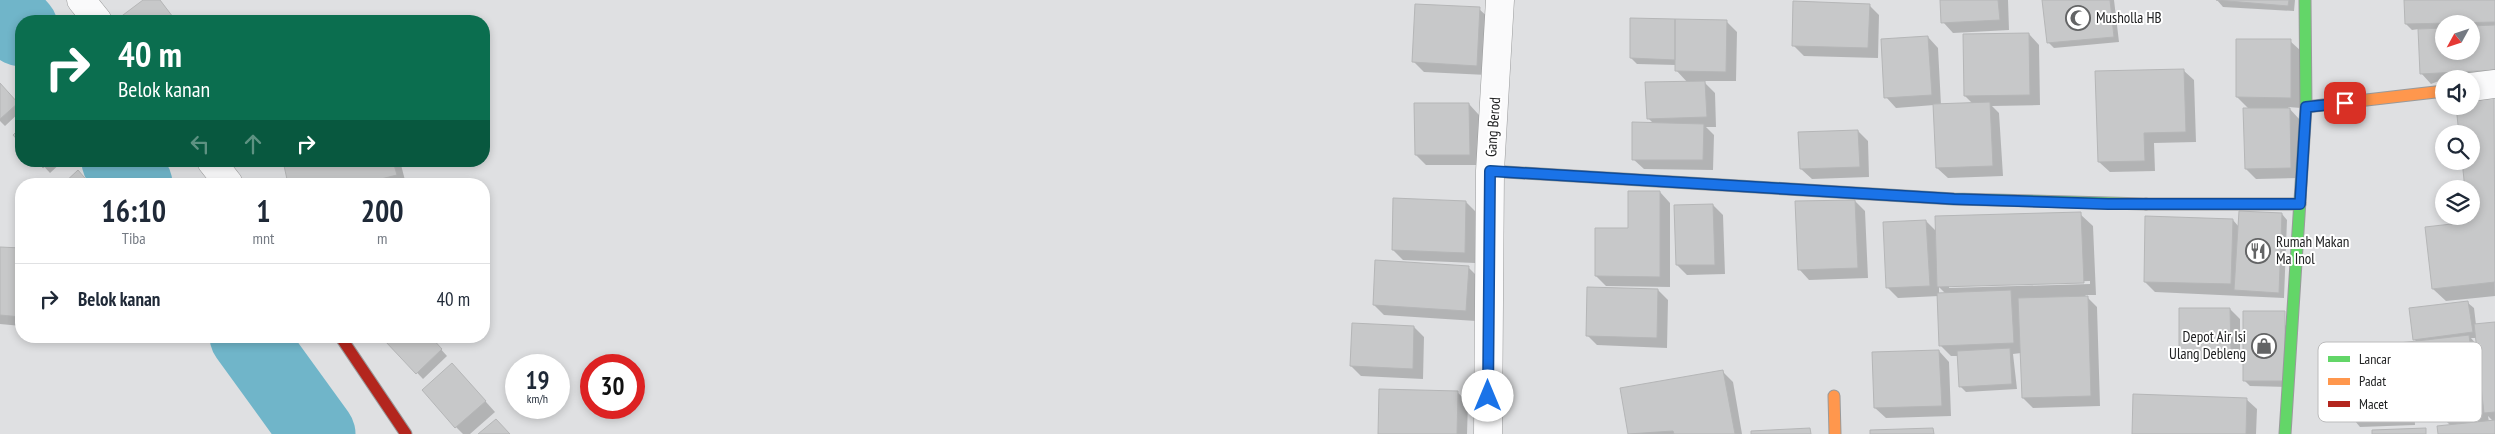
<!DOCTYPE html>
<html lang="id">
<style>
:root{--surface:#fff;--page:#f6f6f7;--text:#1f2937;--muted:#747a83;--line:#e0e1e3}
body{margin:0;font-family:"PT Sans Narrow",sans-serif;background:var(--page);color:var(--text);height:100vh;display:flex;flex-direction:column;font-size:19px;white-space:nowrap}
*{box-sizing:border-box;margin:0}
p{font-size:16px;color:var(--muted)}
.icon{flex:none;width:28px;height:28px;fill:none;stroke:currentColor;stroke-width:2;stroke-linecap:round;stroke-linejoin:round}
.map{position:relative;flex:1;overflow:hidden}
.panel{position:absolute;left:15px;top:178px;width:475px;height:165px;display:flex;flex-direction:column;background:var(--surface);border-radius:20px;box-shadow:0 2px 8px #0003}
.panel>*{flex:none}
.guide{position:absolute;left:15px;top:15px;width:475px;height:152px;border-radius:20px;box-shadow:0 2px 8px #0003;background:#0b6e4f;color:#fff;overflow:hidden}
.needle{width:32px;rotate:230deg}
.tools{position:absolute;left:2435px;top:15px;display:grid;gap:10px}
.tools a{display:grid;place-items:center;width:45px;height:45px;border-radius:50%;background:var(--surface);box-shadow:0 2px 8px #0003;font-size:25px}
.speed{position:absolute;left:505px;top:354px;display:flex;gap:10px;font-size:25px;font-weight:700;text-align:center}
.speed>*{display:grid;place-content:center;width:65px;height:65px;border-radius:50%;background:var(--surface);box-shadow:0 2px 8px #0003;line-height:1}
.speed small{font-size:12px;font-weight:400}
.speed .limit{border:8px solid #d22;background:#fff;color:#111}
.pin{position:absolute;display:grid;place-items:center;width:42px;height:42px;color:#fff;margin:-21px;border-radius:10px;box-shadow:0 2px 8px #0006}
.me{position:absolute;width:55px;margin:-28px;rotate:0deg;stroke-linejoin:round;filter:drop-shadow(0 0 4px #0008)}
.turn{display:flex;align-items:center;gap:18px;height:105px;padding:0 20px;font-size:22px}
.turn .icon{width:65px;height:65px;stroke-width:2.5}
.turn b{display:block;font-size:35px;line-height:42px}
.lanes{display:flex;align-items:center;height:48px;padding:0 20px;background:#0003;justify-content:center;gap:25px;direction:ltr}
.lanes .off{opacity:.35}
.eta{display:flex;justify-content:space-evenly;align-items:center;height:85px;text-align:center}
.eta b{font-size:30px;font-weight:700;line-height:35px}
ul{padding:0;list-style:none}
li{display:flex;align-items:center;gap:15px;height:70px;padding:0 20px;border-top:1px solid var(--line)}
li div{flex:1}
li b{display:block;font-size:19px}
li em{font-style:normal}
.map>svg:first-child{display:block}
.shadow{fill:#0003;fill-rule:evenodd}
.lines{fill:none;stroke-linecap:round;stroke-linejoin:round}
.river{stroke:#70b5c9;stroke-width:75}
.building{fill:#c7c8c9;stroke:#b5b6b7}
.street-casing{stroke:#999a9b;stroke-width:29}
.fast-casing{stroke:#999a9b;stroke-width:13}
.slow-casing{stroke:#999a9b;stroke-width:13}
.jam-casing{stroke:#999a9b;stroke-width:13}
.street{stroke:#fafafb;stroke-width:28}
.fast{stroke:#63d668;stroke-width:11}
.slow{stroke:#ff974d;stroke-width:11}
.jam{stroke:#b3261e;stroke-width:11}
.route-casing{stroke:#114b97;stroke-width:12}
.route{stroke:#1a73e8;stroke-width:9}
.labels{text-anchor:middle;stroke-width:4;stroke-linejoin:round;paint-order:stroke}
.poi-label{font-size:15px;fill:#202122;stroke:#fff;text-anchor:start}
.street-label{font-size:15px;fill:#202122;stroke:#fff}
.key{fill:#fff;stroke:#bcbcbd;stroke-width:1}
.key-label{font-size:14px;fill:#202122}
</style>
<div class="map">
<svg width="2495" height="434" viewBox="0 0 2495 434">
<rect width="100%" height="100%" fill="#dfe0e2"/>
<path class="shadow" d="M145 0H160L176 21H117Z
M1942 0H2008L2009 30 1953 33 1943 22Z
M2043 0H2114L2119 42 2054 48 2048 42Z
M2217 0H2295L2294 11 2223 7Z
M2405 0H2495V80L2444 79 2431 84 2421 73 2419 29 2412 30 2406 24ZM2444 24H2471V51H2444Z
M1869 5 1879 15 1878 58 1804 56 1794 46Z
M1479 9 1490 19 1487 75 1424 72 1413 61Z
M1727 22 1737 32 1736 81H1703L1715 93 1716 127H1706L1714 135 1713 170 1644 169 1633 159 1654 124 1648 118 1688 83 1676 70V65L1637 64 1631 58Z
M2029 34 2039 45 2040 105 1992 106 1999 113 2003 176 1948 178 1937 168 1934 105 1896 108 1886 97 1928 37 1938 48 1941 105 1973 104 1965 96Z
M2290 41 2301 51V108L2288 107 2300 120 2301 178 2256 179 2246 169 2250 110 2237 97Z
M2183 70 2194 80 2196 142 2154 143 2155 171 2110 172 2099 162Z
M0 84 21 107V111L5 126 0 121Z
M2493 100 2495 296 2446 301 2433 289 2471 223V106Z
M1469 104 1479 115V165H1426L1416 155Z
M1858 131 1868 141 1869 177 1812 179 1801 169 1800 133Z
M39 161H63L50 173Z
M284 161H400L406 184H289Z
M1660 192 1670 203V287L1606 286 1596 276Z
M1855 201 1865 211 1868 278 1809 280 1799 269Z
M1466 202 1476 212 1475 263 1403 260 1393 250Z
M1713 205 1723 215 1725 274 1687 275 1677 265Z
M2080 214 2093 226 2096 295H2085L2097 307 2100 406 2033 408 2023 398 2021 353 2013 354 2017 389 1966 392 1960 386 1958 356H1951L1941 346 1939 296 1898 298 1887 287 1926 221 1937 232ZM2090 281V284L1949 288V285ZM1939 287 1946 294H1939Z
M2282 214 2287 220 2284 298 2155 292 2145 282 2233 220 2239 227Z
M0 248 21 250V326L0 324Z
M1468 267 1479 278 1476 321 1384 315 1374 305Z
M1658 290 1668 300 1667 348 1597 345 1587 335Z
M2468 303 2474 308 2476 325 2495 323V434H2439L2451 426 2442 417 2439 398 2426 400 2419 392 2414 393 2415 425 2360 427 2355 421 2400 388 2396 384 2417 342 2414 339ZM2471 338H2477V345ZM2488 416 2493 421 2489 422Z
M2230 309 2240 319V360H2191L2181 350Z
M2291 318 2290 387 2250 386 2244 380Z
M1414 327 1424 337 1423 379 1361 376 1351 366Z
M187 336H195L191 340Z
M429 336 447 356 423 379 387 341Z
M1939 351 1949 362 1951 416 1886 418 1875 408Z
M1723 372 1733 382 1742 434H1629L1622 389Z
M462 375 495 412 470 434H463L456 427Z
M1457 392 1468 402 1467 434H1379Z
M2246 399 2257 409 2256 434H2133Z"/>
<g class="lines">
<path class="river" d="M0 5 21 29
M119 161 135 184
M247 336 318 434"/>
</g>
<path class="building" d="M143 0H160L176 21H115Z
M1940 0H1998L2000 20 1941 23Z
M2042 0H2110L2114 37 2047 43Z
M2216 0H2289L2288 6Z
M2404 0H2495V22L2405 24Z
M1793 1 1870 4 1868 48 1792 46Z
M1415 4 1480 7 1477 66 1412 62Z
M1630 18 1675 19V60L1630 58Z
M1675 19 1727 20 1726 72 1675 71Z
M2495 25V70L2420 74 2418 29 2444 28V51H2471V26Z
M2029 33 2030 95 1964 96 1963 34Z
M1928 36 1932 95 1884 98 1881 39Z
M2236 39H2291V98L2236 97Z
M2184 69 2186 132 2144 133 2145 161 2098 162 2095 71Z
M1705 81 1707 117 1647 119 1645 82Z
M0 83 18 103 0 119Z
M2494 98 2495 282 2432 289 2425 227 2469 222V216H2471V189H2465L2462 161H2471V134H2459L2456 106H2471V101Z
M1990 102 1993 166 1936 168 1933 104Z
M1414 103H1469L1470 155H1415Z
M2243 108H2290L2291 168 2245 169Z
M1632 122 1704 124 1703 160H1632Z
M21 127V144L13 135Z
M1858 130 1860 167 1800 169 1798 132Z
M37 161H51L43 168Z
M283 161H393L397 175 361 184H288Z
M78 170 90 184H63Z
M1628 191H1660V277L1595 276V228H1628Z
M1393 198 1466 201 1465 253 1392 250Z
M1855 200 1858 268 1798 270 1795 201Z
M1713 204 1715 265H1676L1674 205Z
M2239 211 2282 213 2279 293 2234 290Z
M2081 212 2084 283 1937 287 1935 216Z
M2145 216 2233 219 2231 284 2144 282Z
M1926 220 1930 286 1886 288 1883 222Z
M0 247 21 248V317L0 315Z
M1375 260 1469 266 1466 311 1373 305Z
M1587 287 1658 289 1657 338 1586 336Z
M2011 290 2014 343 1939 346 1937 293Z
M2088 296 2091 396 2022 398 2018 298Z
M2468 301 2473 332 2413 340 2409 308Z
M2179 308H2230L2231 350 2179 351Z
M2243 311H2285V381H2243Z
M2495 322V412L2484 413 2474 324Z
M1352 323 1414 326 1413 369 1350 366Z
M2469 335 2479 413 2441 418 2437 387 2415 390 2413 382 2394 384 2390 344Z
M390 336H430L442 349 416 374 385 341Z
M2010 348 2012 384 1959 387 1957 351Z
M1939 350 1942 406 1874 408 1872 352Z
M452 363 486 401 455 428 422 390Z
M1723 370 1735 434H1674L1673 431 1628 434 1620 388Z
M1379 389 1458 391 1457 434H1378Z
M2133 394 2247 398 2246 434H2132Z
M496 419 510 434H478Z
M2495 420V434H2438L2437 426Z
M1810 428 1811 434H1751V431Z
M1933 428 1934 434H1870V430Z
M2426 428V434H2372V430Z"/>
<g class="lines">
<defs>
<path id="street" d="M81 0 98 21
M2471 87 2495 84
M211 161 229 184
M1488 434 1490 171 1500 0"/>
<path id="fast" d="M1490 171 1954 199 2146 204
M2285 434 2306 107 2305 0"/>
<path id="slow" d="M2306 107 2444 91
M2146 204H2300
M1834 396 1835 434"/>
<path id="jam" d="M340 336 406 434"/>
</defs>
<use href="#street" class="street-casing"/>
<use href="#fast" class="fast-casing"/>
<use href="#slow" class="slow-casing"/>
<use href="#jam" class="jam-casing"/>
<use href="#street" class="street"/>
<use href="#fast" class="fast"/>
<use href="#slow" class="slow"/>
<use href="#jam" class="jam"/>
</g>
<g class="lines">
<defs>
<path id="route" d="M1488 396 1490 171 1954 199 2108 204H2300L2306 107 2345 103"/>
</defs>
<use href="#route" class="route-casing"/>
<use href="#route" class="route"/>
</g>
<defs>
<symbol id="mosque-ring" viewBox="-11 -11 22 22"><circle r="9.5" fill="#fff" stroke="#636465" stroke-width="1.5"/><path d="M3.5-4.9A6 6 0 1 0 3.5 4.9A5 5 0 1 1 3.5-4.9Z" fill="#636465"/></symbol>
<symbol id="restaurant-ring" viewBox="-11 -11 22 22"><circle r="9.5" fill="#fff" stroke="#636465" stroke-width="1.5"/><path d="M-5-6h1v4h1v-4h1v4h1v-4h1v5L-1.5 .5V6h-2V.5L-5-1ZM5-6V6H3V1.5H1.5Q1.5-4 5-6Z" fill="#636465"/></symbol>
<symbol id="shop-ring" viewBox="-11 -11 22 22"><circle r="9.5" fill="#fff" stroke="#636465" stroke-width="1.5"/><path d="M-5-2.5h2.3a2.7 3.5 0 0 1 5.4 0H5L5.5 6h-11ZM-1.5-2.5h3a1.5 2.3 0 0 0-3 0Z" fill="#636465"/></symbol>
</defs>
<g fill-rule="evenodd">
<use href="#mosque-ring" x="2064" y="4" width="28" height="28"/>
<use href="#restaurant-ring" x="2244" y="237" width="28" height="28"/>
<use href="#shop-ring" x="2250" y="332" width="28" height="28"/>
</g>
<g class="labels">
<g class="poi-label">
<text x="2096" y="23">Musholla HB</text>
<text x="2276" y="247">Rumah Makan<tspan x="2276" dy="17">Ma Inol</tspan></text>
<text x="2246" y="342" text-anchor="end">Depot Air Isi<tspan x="2246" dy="17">Ulang Debleng</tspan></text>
</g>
<g class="street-label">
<text transform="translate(1493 127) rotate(-86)" y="5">Gang Berod</text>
</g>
</g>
<rect x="2318" y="342" width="164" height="80" rx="8" class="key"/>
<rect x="2328" y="356" width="22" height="6" fill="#63d668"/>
<rect x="2328" y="378" width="22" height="7" fill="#ff974d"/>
<rect x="2328" y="401" width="22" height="6" fill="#b3261e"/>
<g class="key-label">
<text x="2359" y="364">Lancar</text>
<text x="2359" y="386">Padat</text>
<text x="2359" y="409">Macet</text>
</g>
</svg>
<div class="tools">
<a><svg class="needle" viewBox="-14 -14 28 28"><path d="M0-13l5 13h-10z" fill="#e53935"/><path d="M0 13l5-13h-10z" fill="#747a83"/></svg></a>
<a><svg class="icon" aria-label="sound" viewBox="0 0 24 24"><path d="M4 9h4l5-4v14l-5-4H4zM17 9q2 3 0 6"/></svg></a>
<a><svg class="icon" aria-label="search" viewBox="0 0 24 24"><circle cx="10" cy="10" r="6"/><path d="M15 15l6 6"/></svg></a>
<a><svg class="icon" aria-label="layers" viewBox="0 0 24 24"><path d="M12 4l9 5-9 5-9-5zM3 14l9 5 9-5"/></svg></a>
</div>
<div class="speed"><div>19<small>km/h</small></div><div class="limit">30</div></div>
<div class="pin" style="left:2345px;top:103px;background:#d93025"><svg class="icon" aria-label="arrive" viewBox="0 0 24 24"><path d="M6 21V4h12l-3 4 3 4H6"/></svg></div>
<svg class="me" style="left:1488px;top:396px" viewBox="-20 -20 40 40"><circle r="19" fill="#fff"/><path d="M0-13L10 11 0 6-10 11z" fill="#1a73e8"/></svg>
<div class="guide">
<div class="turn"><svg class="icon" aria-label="right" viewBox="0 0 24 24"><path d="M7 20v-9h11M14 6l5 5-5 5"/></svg><div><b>40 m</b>Belok kanan</div></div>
<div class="lanes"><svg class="icon off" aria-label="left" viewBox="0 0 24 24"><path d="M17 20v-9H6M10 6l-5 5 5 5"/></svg><svg class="icon off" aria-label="ahead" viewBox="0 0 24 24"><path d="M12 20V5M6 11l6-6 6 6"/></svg><svg class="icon" aria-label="right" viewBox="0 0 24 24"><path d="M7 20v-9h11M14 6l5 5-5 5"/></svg></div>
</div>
<section class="panel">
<div class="eta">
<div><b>16:10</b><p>Tiba</p></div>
<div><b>1</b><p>mnt</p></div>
<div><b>200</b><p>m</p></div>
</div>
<ul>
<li><svg class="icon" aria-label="right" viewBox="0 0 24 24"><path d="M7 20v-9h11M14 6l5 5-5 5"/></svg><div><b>Belok kanan</b></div><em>40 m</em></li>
</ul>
</section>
</div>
